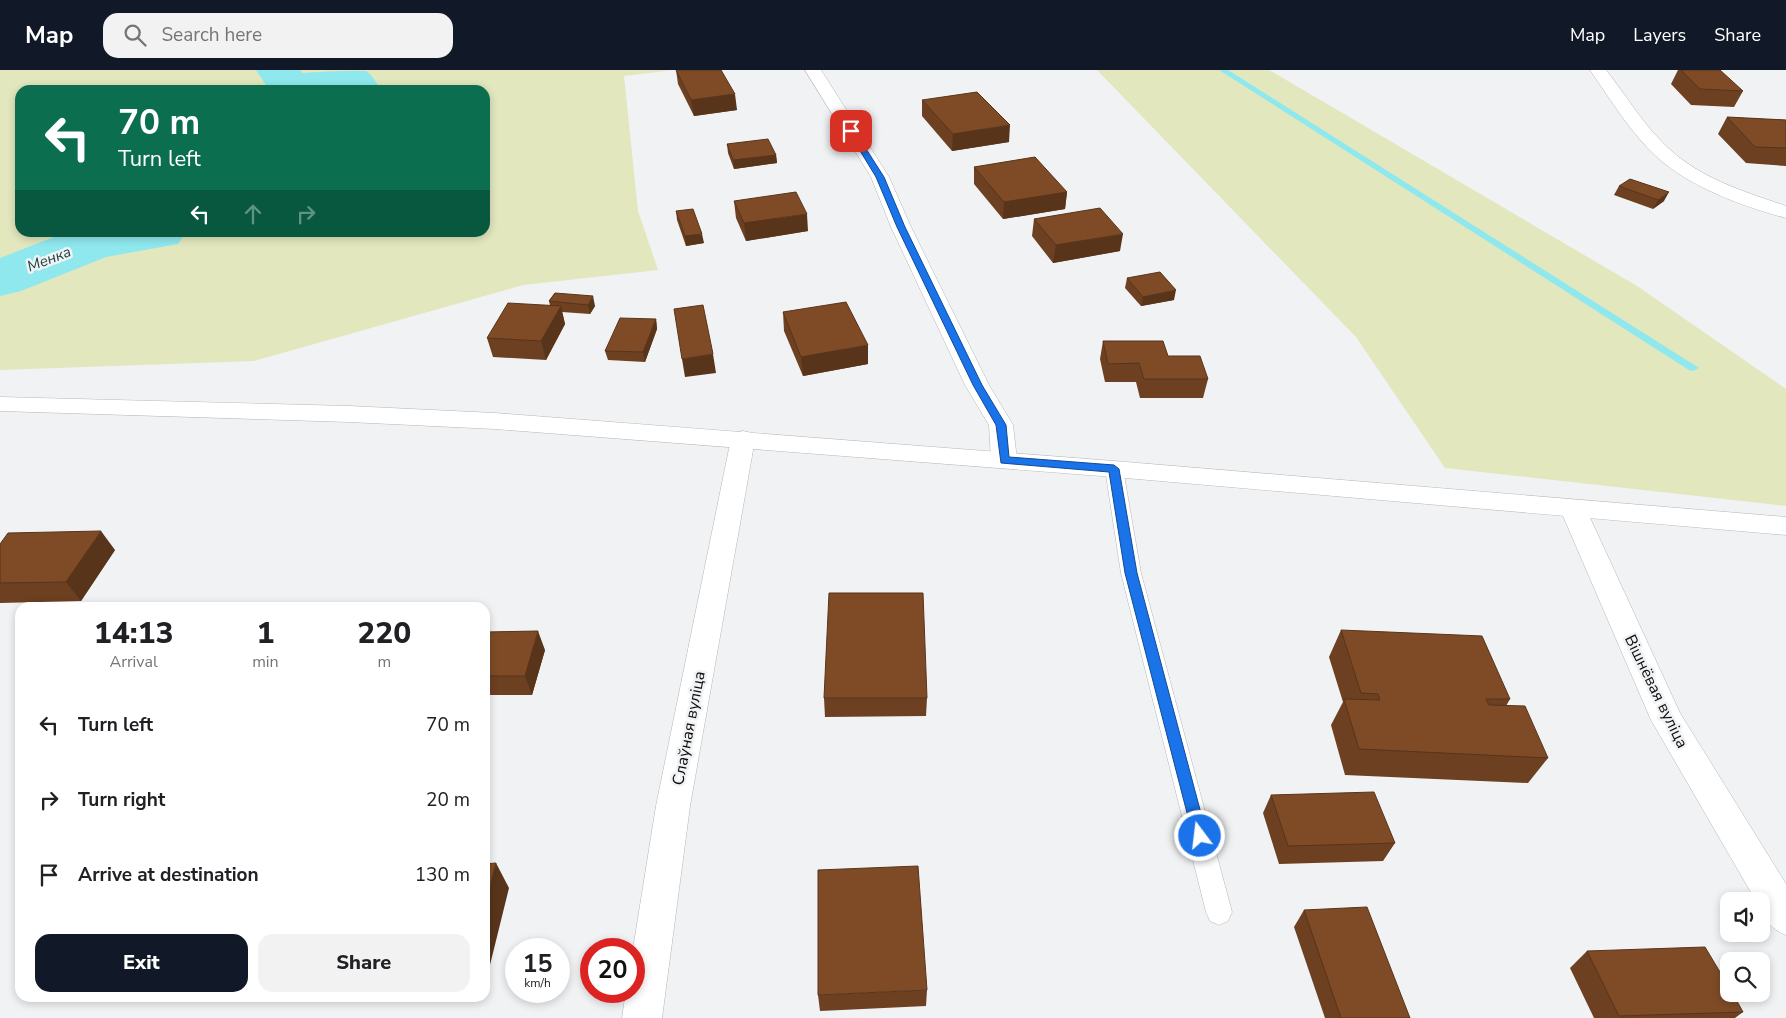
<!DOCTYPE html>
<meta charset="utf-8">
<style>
:root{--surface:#fff;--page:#f2f2f2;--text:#202124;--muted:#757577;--accent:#111827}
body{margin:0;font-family:"Nunito Sans",sans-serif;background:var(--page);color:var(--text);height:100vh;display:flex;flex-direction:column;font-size:19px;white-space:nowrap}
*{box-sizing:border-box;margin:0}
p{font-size:16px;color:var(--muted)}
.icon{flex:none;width:28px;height:28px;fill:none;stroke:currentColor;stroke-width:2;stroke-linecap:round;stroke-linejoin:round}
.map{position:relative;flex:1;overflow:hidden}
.drawer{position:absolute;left:15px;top:532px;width:475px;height:400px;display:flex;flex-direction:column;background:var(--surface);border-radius:15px;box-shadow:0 2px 8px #0003}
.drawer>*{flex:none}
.guide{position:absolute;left:15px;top:15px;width:475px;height:152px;border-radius:15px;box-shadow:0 2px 8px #0003;background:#0b6e4f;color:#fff;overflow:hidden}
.tools{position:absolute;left:1720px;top:822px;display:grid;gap:10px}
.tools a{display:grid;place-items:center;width:50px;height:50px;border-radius:10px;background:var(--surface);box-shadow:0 2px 8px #0003;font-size:25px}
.speed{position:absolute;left:505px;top:868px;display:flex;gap:10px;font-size:25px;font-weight:700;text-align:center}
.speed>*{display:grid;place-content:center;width:65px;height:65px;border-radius:50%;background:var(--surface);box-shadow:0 2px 8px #0003;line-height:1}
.speed small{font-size:12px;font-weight:400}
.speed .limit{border:8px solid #d22;background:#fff;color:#111}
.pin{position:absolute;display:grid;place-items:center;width:42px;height:42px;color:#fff;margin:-21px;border-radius:10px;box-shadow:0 2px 8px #0006}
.me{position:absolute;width:55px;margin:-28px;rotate:345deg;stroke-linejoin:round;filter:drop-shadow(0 0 4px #0008)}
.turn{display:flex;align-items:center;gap:18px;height:105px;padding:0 20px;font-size:22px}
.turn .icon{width:65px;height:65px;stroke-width:2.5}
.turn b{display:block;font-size:35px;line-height:42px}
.lanes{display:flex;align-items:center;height:48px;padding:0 20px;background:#0003;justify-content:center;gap:25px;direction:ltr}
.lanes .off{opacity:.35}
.eta{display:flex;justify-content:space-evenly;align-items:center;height:85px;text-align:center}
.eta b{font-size:30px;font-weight:800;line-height:35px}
.button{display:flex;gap:10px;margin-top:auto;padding:10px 20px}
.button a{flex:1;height:58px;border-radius:15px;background:var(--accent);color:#fff;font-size:20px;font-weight:800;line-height:58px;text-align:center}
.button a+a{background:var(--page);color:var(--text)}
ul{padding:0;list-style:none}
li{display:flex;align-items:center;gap:15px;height:75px;padding:0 20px}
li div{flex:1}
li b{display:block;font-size:19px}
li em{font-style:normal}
header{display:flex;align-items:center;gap:30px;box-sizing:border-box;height:70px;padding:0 25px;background:var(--accent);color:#fff}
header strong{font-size:24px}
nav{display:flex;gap:28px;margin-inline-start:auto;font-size:18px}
.search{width:350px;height:45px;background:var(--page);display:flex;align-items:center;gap:12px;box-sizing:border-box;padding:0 18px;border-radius:15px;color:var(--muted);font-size:19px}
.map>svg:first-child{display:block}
.green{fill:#e2e7be;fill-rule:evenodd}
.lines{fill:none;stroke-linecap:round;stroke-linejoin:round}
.stream{fill:#8fe8ee;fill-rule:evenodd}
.river{fill:#8fe8ee;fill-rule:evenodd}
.lane-casing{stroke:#b4b6b8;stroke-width:1}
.street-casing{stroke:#b4b6b8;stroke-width:1}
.secondary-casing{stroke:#b4b6b8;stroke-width:1}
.lane{fill:#fff;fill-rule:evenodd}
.street{fill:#fff;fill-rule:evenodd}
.secondary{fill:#fff;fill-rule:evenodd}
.wall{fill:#6c4021}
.shaded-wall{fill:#58341b}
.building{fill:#7e4b26;stroke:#58341b}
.route{fill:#1a73e8;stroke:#114b97}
.labels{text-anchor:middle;stroke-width:5;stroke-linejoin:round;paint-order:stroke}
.far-water-label{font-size:15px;font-style:italic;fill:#154042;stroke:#f0f2f4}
.street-label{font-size:16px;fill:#0c0c0d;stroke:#f0f2f4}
</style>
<header>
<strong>Map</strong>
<div class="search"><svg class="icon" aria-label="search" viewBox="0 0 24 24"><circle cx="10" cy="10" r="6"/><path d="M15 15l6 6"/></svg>Search here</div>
<nav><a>Map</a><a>Layers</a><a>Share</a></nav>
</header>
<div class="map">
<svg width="1786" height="948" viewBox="0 0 1786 948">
<rect width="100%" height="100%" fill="#f0f2f4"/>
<path class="green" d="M0 0H674L624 6 638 141 658 200 523 215 254 291 0 300ZM20 20H485V162H20Z
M1097 0H1269L1637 216 1786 319V436L1445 398 1356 267Z"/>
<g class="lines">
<path class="stream" d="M1219 0H1228L1699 298 1693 301 1689 300Z"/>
<path class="river" d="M256 0H300L302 3C315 2 356 0 366 1 372 4 377 14 381 20H269Z
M67 162H186L178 174 106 187 21 221 0 226V188Z"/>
<defs>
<path id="lane" d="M1114 393 1121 395 1123 399 1141 503 1232 842 1228 851 1219 855 1210 851 1206 842 1121 503 1105 399 1107 395Z"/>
<path id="street" d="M805 0H821L889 107 911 157 989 315 1013 355 1017 390 1013 396 1004 398 995 396 991 390 989 355 965 315 891 157 871 107Z
M1590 0H1606C1625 24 1641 51 1663 73 1696 107 1742 121 1786 136V148C1744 137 1690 117 1658 88 1631 64 1611 30 1590 0Z
M743 361 752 363 755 369 690 736 662 948H622L626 921H634L633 879 656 736 731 369 734 363Z
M1573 430 1582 433 1586 439 1680 643 1786 814V865C1771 859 1761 848 1761 831H1756L1651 650 1560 439 1564 433Z"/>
<path id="secondary" d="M0 327 349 336 495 343 1114 391 1786 447V465L1114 407 495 359 349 352 0 341Z"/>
</defs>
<use href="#lane" class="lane-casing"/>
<use href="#street" class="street-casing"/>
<use href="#secondary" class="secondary-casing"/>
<use href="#lane" class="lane"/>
<use href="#street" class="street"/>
<use href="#secondary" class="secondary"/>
</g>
<path class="wall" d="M676 0H721L737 40 694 46 678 14Z
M1678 0H1681L1743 21 1734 37 1691 35 1671 14Z
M922 30 1009 72 952 81 922 46Z
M1727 47 1786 50V96L1746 93 1718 64Z
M727 74 776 85 777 93 734 99 728 83Z
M974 97 1067 122 1065 139 1003 149 974 114Z
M1619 116 1664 131 1653 139 1614 125Z
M734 131 808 161 746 171 736 148Z
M676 141 704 173 686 176 677 150Z
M1034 149 1120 181 1053 193 1032 166Z
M1127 208 1174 230 1141 236 1125 218Z
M555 223 595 236 590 244 562 242 565 254 546 290 493 287 487 268 550 235 549 231Z
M783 242 868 294 803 306 784 261Z
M656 249 657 259 645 292 608 290 605 281Z
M1103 271 1168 286 1208 309 1203 328H1140L1136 312H1105L1100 289Z
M0 474 115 480 81 531 0 533Z
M1341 560 1510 629 1506 636 1548 688 1528 713 1345 705 1331 655 1343 632 1329 587Z
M485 562 545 580 532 625H485Z
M824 628H927L926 646 825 647Z
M1271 725 1395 773 1383 791 1279 794 1263 743Z
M1304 840 1410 948H1325L1294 857Z
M1587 881 1743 942 1735 948H1594L1570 898Z
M927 920 926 936 820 941 818 925Z"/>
<path class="shaded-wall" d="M735 24 737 40 694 46 691 30Z
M1010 55 1009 72 952 81 953 64Z
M776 85 777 93 734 99 733 90Z
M1067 122 1065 139 1003 149 1004 132Z
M1669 122 1664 131 1653 139 1658 130Z
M807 144 808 161 746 171 744 153Z
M702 164 704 173 686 176 685 166Z
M1123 164 1120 181 1053 193 1056 175Z
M1176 220 1174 230 1141 236 1143 227Z
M593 226 595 236 590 244 588 235Z
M561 236 565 254 546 290 541 271Z
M656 249 657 259 645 292 643 282Z
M868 275V294L803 306 801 287Z
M713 284 716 303 685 307 682 289Z
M101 461 115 480 81 531 66 512Z
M538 561 545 580 532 625 525 606Z
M496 793 509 818 487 907 485 905V835Z"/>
<path class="building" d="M676 0H721L735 24 691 30Z
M1681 0H1720L1743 21 1700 19Z
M977 22 1010 55 953 64 922 30Z
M1727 47 1786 50V78L1755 77Z
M768 69 776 85 733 90 727 74Z
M1035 87 1067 122 1004 132 974 97Z
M1630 109 1669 122 1658 130 1619 116Z
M796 122 807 144 744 153 734 131Z
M1100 138 1123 164 1056 175 1034 149Z
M693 139 702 164 685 166 676 141Z
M1160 202 1176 220 1143 227 1127 208Z
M555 223 593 226 588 235 549 231Z
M846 232 868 275 801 287 783 242Z
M508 233 561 236 541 271 487 268Z
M703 235 713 284 682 289 674 239Z
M620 248 656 249 643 282 605 281Z
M1103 271H1163L1168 286H1200L1208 309H1144L1139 293 1108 294Z
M101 461 66 512 0 513V474L8 463Z
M829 523H923L927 628H824Z
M1341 560 1482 566 1510 629H1486L1489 635 1525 636 1548 688 1359 679 1344 629 1380 630 1378 624 1361 623Z
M538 561 525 606H485V562Z
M1374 722 1395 773 1288 776 1271 725Z
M496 793 485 835V794Z
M918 796 927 920 818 925V800Z
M1367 837 1410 948H1341L1304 840Z
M1705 877 1729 917V924H1733L1743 942 1619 946 1587 881Z"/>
<path class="route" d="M849 60H854L884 107 905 157 982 315 1006 355 1009 387 1114 395 1119 399 1137 503 1207 766 1205 771 1200 773 1195 771 1193 766 1125 503 1109 402 1001 393 996 355 973 315 897 157 876 107 848 61Z"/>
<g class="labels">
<g class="far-water-label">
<text transform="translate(49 189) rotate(-21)" y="5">Менка</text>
</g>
<g class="street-label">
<text transform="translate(1657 621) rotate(64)" y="6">Вішнёвая вуліца</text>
<text transform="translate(688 658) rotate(-79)" y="6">Слаўная вуліца</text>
</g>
</g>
</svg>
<div class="tools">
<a><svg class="icon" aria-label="sound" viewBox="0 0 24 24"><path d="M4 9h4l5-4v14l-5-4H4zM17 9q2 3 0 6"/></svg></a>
<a><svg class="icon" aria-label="search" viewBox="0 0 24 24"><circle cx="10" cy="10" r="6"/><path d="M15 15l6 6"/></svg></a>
</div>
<div class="speed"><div>15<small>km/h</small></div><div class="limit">20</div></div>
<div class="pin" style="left:851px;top:61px;background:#d93025"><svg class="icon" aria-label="arrive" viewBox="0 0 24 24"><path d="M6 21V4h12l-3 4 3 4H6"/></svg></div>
<svg class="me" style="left:1200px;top:766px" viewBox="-20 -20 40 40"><circle r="17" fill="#1a73e8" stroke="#fff" stroke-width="3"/><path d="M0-11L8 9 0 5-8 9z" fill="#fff"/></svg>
<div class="guide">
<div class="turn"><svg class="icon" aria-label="left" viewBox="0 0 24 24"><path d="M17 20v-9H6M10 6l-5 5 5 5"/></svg><div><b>70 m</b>Turn left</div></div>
<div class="lanes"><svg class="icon" aria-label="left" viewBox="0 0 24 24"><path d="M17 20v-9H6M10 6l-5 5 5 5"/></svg><svg class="icon off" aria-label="ahead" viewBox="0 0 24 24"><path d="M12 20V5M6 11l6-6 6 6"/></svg><svg class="icon off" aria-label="right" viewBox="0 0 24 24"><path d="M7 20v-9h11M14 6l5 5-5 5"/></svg></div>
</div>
<section class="drawer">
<div class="eta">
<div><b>14:13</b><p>Arrival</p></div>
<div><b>1</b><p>min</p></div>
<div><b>220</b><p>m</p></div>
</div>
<ul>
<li><svg class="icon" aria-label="left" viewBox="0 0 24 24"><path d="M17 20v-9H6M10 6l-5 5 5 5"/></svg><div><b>Turn left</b></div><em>70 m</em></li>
<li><svg class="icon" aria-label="right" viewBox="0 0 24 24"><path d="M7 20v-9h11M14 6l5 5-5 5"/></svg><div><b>Turn right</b></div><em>20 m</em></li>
<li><svg class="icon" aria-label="arrive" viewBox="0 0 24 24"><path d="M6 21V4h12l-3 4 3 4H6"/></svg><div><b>Arrive at destination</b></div><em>130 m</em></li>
</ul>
<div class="button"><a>Exit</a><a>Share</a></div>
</section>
</div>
